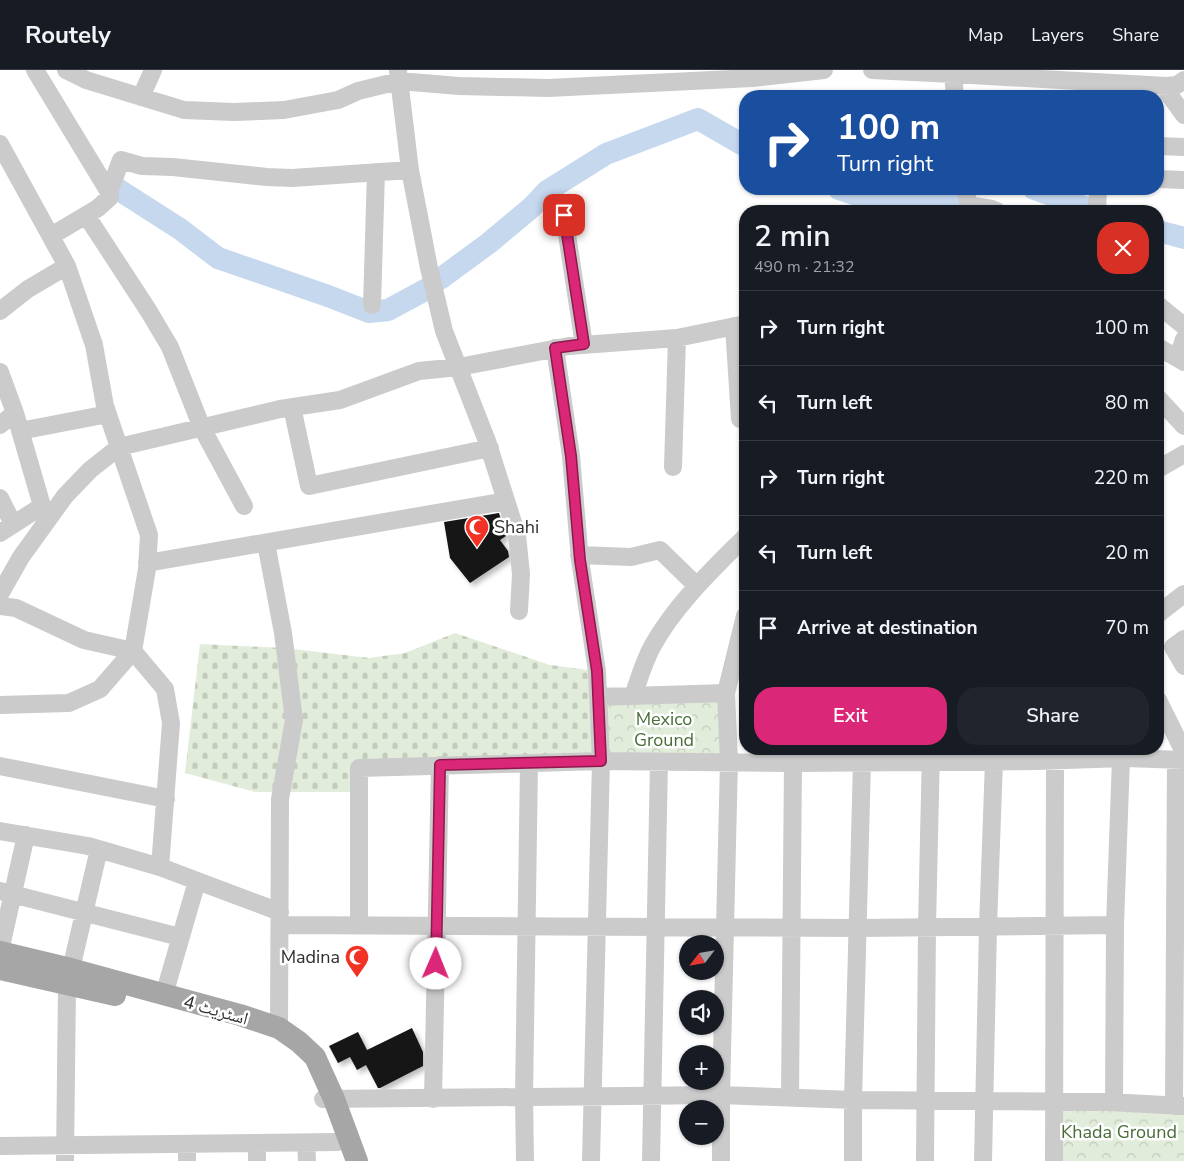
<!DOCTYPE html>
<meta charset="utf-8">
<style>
:root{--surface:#171b24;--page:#20242c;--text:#f1f3f6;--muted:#9ea1a6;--line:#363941;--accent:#db2777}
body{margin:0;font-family:"Nunito Sans","Noto Naskh Arabic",sans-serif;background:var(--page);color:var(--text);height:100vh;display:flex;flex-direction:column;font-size:19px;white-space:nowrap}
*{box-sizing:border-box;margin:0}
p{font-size:16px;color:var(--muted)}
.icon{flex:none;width:28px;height:28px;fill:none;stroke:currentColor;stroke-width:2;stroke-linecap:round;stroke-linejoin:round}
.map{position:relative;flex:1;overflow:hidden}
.sheet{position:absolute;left:739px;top:135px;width:425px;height:550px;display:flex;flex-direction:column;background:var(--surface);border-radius:20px;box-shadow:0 1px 4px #0004}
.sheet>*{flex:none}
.top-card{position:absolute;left:739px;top:20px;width:425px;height:105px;border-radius:20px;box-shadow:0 1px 4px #0004;background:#1a4fa0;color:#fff;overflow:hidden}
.needle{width:32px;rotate:239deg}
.tools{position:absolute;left:679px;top:865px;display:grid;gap:10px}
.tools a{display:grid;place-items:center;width:45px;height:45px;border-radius:50%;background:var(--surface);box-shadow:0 1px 4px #0004;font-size:25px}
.pin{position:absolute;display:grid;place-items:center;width:42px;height:42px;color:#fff;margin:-21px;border-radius:10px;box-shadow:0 2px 8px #0006}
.me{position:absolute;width:55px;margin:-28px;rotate:1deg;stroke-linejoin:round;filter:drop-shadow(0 0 4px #0008)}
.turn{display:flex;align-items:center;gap:18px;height:105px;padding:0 15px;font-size:22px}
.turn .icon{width:65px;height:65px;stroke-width:2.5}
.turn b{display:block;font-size:35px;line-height:42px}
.round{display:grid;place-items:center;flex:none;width:52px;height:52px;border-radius:20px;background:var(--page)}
.headline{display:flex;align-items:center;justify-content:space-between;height:85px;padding:0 15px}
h1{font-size:30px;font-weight:600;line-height:38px}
.cta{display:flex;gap:10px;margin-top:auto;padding:10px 15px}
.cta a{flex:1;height:58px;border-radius:20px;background:var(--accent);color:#fff;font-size:20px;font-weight:600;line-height:58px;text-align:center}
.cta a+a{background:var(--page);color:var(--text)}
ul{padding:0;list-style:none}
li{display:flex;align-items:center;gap:15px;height:75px;padding:0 15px;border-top:1px solid var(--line)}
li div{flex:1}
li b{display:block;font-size:19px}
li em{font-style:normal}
header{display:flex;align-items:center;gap:30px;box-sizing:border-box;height:70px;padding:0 25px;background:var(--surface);border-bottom:1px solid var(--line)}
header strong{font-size:24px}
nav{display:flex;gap:28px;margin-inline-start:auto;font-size:18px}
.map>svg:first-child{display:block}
.cemetery{fill:url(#cemetery-stones)}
.park{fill:url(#park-crowns)}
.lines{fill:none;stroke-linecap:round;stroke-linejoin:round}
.river{stroke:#c5d8ee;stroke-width:22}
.building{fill:#151515;filter:url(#shadow)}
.minor{stroke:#cbcbcb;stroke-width:18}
.major{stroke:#a6a6a6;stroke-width:22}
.route-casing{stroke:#8e194d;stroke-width:12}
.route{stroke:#db2777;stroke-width:9}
.labels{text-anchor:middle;stroke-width:5;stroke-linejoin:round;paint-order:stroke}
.poi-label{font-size:18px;fill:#2e2e2e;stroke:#fff;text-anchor:start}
.park-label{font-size:18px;fill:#496d38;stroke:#fff}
.street-label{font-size:18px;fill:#2e2e2e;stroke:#fff}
</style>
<header>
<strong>Routely</strong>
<nav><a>Map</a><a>Layers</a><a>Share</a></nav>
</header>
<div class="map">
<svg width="1184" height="1091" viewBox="0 0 1184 1091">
<defs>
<pattern id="cemetery-stones" width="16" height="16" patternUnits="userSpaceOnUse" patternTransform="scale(1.25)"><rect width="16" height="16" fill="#e2ecdb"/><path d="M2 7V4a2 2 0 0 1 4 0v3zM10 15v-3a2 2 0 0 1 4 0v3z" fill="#c2cbbc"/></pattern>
<pattern id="park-crowns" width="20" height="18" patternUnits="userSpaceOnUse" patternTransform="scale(1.25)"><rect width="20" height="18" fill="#e2ecdb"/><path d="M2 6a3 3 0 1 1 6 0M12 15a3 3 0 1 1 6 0" fill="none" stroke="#c2cbbc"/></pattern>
<filter id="shadow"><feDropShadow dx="3.5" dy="3.5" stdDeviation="2.5" flood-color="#0004"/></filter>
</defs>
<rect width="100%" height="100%" fill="#fff"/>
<path class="cemetery" d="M455 563 550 595 596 601 600 689 359 698V722H255L185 703 200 574 285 578 369 588 405 583Z"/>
<path class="park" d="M727 626 730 690H601L600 628Z
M1055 1033 1184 1036V1091H1055Z"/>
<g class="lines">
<path class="river" d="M116 118 180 159 218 188 328 226 369 242 388 240 427 219
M839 119 872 130 954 126
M1034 119 1090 139
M1158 161 1184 168
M440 209 489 173 532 137 547 121 606 84 698 49 745 76"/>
</g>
<path class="building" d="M499 443 506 466 500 470 508 481 509 487 470 513 450 488 444 452Z
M412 958 423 982V996L380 1018H378L366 995 357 1000 350 987 338 993 329 976 358 962 367 980Z"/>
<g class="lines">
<path class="minor" d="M35 0 109 122 110 127 98 138 51 166
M66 0 86 10 184 40 234 42 284 40 338 30 358 21 399 11 459 16 548 18 753 8 824 0
M872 0 953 4
M398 1 410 100 429 198 444 261 487 371 517 465 521 504 519 541
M1163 16 1184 45
M955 26 953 4 1167 16 1177 15 1184 10
M141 27 153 0
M0 74 67 196 94 275 105 336 149 465 147 499 133 581 165 619 171 653 160 797
M1158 76 1184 77
M1158 109 1184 110
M966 119 969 141
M109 122 121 90 142 96 173 97 267 107 292 108 410 100
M968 135 992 139 997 141
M1097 141 1098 119
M86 145 148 240 170 277 202 358 244 436
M564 145 584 275
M372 235 376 102
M1158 235 1184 256
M0 241 28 219 67 196
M734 256 740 349
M1158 277 1184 292
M555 278 571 386 580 490 597 601 601 691 591 1091
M1178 288 1184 269
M0 302 15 343 42 436 48 449
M1158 328 1184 356
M292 337 309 416 490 378
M0 355 15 343
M20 361 108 344
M673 397 677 268
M1158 399 1184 384
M0 428 13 454
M0 463 42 436
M266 473 283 563 294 650 280 729 279 958
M579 485 631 487 660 480 697 516
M147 493 506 431
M0 524 21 487 65 426 90 400 119 377 280 339 340 330 419 301 459 297 569 276 677 268 745 254
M0 536 16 538 84 570 133 581 100 619 69 633 0 635
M1158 544 1184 524
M1184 569 1173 577 1184 596
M633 626C639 609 644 591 653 575 676 534 712 500 745 467
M598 627 726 623
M1158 630 1184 682
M1050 680 1055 690 1054 1091
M0 696 166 729
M0 761 88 776 160 797 280 842
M0 821 180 867
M280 855 859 858 1115 855
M359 855V698L601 691 793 693 1037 691 1125 688 1184 690
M0 881 26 765
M71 899 99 779
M164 925 197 811
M790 1027 793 693
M323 1029 721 1025 853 1030 1109 1032 1184 1036
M433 1029 440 695
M1114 1032 1115 855 1121 688
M1174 1036 1176 690
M306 1073 307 1091
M187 1074V1091
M257 1074V1091
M0 1076 338 1072
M65 1091 67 915
M525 1091 524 1027 529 694
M651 1091 659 692
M721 1091V1025L729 691 726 623 745 546
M853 1091V1030L862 692
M925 1091 927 857 931 679
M983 1091 988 857 994 691"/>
<path class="major" d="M0 882 71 899 240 945 279 958 299 972 315 987 334 1029 357 1091
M0 899 115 925"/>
</g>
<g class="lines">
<defs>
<path id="route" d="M436 894 440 695 601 691 597 601 580 490 571 386 555 278 584 274 564 145"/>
</defs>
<use href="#route" class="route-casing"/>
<use href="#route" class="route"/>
</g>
<defs>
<symbol id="mosque-pin" viewBox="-11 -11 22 30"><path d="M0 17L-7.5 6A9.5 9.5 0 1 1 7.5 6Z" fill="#f13224" stroke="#fff"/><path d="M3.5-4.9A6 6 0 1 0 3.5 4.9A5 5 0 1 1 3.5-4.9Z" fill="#fff"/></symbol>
</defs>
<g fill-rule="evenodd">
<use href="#mosque-pin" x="463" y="443" width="28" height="38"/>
<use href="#mosque-pin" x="343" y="873" width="28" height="38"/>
</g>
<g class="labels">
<g class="poi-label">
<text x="494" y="463">Shahi</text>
<text x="340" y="893" text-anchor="end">Madina</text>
</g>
<g class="park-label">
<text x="664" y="655">Mexico<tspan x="664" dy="21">Ground</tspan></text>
<text x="1119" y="1068">Khada Ground</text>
</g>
<g class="street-label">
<text transform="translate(216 940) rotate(16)" y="6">اسٹریٹ 4</text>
</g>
</g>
</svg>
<div class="tools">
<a><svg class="needle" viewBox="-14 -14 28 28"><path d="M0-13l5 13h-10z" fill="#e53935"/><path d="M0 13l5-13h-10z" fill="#9ea1a6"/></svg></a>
<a><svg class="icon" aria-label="sound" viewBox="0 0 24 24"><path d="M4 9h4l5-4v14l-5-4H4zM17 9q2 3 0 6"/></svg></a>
<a>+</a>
<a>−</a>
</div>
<div class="pin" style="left:564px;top:145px;background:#d93025"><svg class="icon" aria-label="arrive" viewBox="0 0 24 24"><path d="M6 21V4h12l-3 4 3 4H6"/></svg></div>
<svg class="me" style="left:436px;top:894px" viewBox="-20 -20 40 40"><circle r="19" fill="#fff"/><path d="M0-13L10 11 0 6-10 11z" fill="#db2777"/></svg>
<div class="top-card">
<div class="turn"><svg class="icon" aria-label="right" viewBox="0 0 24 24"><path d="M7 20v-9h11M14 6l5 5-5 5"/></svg><div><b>100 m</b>Turn right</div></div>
</div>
<section class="sheet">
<div class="headline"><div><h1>2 min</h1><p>490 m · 21:32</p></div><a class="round" style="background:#d93025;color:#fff"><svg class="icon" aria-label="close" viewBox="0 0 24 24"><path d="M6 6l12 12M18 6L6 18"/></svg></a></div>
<ul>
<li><svg class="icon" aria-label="right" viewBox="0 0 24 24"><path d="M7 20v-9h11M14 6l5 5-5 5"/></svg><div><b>Turn right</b></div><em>100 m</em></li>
<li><svg class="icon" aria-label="left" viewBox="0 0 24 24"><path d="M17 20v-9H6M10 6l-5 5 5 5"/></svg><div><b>Turn left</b></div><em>80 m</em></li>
<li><svg class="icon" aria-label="right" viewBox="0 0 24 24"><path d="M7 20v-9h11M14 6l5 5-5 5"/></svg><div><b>Turn right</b></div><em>220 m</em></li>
<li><svg class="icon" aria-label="left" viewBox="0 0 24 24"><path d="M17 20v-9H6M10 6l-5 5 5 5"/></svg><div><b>Turn left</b></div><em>20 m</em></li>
<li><svg class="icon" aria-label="arrive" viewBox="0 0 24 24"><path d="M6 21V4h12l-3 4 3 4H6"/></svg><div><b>Arrive at destination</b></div><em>70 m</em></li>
</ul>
<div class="cta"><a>Exit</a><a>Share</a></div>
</section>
</div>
